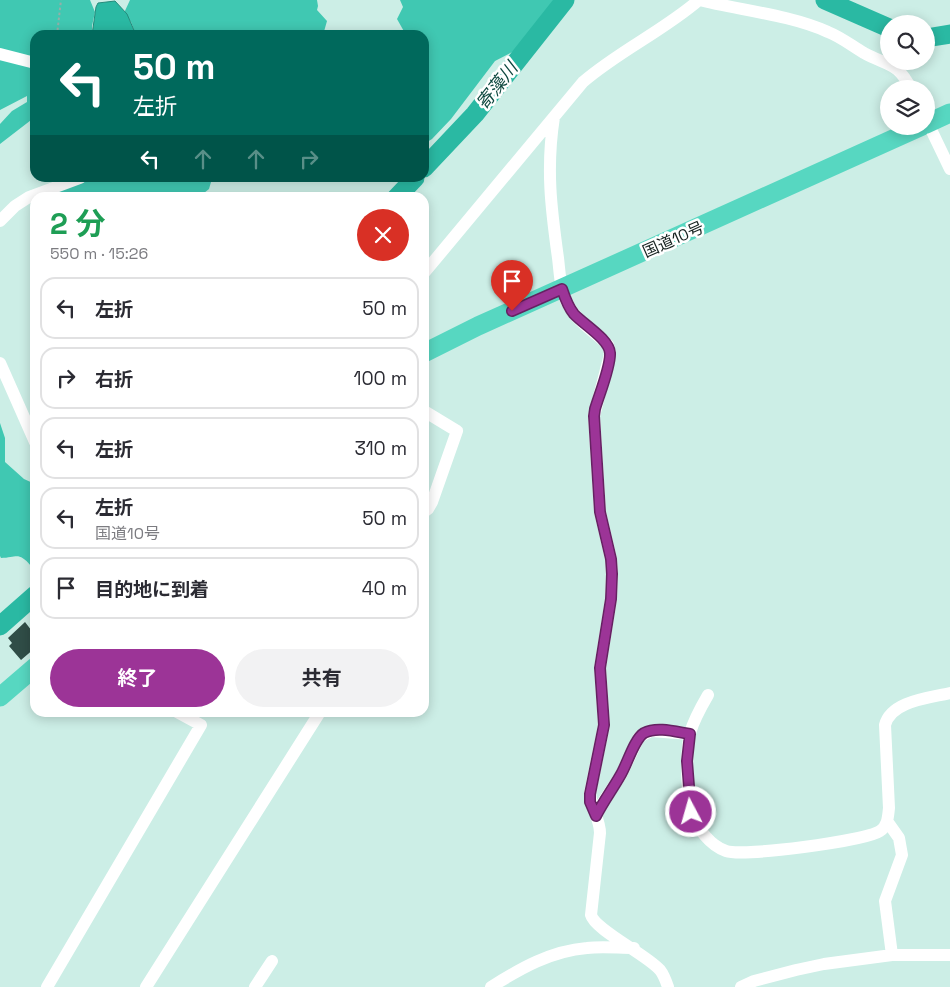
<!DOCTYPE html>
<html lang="ja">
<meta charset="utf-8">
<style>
:root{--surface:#fff;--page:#f2f2f3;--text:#2b2b33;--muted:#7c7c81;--line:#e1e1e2;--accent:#9c3497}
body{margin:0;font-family:"Space Grotesk","Noto Sans JP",sans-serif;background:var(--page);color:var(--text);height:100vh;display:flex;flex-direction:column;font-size:19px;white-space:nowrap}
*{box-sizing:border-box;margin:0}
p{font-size:16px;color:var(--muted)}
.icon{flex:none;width:28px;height:28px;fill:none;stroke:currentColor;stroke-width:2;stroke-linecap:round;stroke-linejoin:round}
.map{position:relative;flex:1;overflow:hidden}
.details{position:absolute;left:30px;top:192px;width:399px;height:525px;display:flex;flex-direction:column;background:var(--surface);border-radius:15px;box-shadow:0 2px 12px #0003}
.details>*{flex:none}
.top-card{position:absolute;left:30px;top:30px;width:399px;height:152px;border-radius:15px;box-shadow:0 2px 12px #0003;background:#00695c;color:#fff;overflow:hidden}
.controls{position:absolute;left:880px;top:15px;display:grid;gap:10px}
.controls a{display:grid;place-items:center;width:55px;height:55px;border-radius:50%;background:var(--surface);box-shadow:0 2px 12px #0003;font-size:25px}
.pin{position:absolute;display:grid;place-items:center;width:42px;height:42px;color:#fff;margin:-51px -21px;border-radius:50% 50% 50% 0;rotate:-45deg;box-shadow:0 0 5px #0007}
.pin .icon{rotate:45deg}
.me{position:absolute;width:55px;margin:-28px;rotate:354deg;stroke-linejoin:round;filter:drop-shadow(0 0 4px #0008)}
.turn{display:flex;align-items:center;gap:18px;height:105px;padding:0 20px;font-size:22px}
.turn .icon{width:65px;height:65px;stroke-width:2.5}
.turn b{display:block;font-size:35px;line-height:42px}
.lanes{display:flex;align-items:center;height:48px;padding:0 20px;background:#0003;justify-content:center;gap:25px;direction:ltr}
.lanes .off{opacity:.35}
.round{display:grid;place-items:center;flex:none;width:52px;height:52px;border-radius:26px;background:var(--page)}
.summary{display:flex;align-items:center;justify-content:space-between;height:85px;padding:0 20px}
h1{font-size:30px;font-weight:700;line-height:38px;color:#1e9e55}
.action{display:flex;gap:10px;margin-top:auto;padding:10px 20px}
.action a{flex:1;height:58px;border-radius:30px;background:var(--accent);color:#fff;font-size:20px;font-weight:700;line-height:58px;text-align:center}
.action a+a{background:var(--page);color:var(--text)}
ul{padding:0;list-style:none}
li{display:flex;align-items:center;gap:15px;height:62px;margin:0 10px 8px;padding:0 10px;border:2px solid var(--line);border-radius:15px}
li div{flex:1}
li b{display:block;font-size:19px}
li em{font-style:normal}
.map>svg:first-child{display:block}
.forest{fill:#40c8b2}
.water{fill:#2ab9a3;stroke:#248c7c}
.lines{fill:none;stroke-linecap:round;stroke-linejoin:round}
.river{stroke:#2ab9a3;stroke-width:19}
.building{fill:#304d47}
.path{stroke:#93afa8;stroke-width:2;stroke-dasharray:2.5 2.5;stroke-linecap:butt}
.minor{stroke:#fff;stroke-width:12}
.highway{stroke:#57d7c1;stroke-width:19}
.route-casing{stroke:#652262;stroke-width:12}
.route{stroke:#9c3497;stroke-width:9}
.labels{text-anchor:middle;stroke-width:5;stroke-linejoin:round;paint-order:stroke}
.street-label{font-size:16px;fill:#172321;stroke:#fff}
.water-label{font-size:18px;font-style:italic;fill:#0f4940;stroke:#fff}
</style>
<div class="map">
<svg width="950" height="987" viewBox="0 0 950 987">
<rect width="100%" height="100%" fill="#cceee6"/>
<path class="forest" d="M0 0H90L95 12 92 26V35H35V117L0 144V124L12 111 27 102V96L0 110Z
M130 0H317L318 6 317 10 327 21 323 35H136L131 22 124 13Z
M400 0H555L516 50 495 61 451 119 432 139 424 144V35H406L397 19 403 7Z
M87 178H208L211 182 209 189 199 197 46 198 47 194Z
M0 423 5 438V462L24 479 35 484V531L32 536 35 563 31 566C18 551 17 558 1 558L0 556Z"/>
<path class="water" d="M115 1 127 14 136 35H92L96 7 98 3Z"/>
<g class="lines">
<path class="river" d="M825 0 889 28
M926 38 950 34
M424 168 475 114 565 0
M396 198 415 178
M0 626 35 595"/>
</g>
<path class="building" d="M25 622 35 635V648L21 660 9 646 12 643 8 638Z"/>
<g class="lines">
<path class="path" d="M57 35 61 0"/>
<path class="minor" d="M699 0C739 10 791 15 828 32 841 37 852 46 864 53 888 66 898 62 911 89
M0 54 35 63
M554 117C546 168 551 208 558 258 560 274 560 292 569 306 576 320 593 331 604 341L608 345 610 354 594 416 600 512 611 559 612 574 611 599 600 668 604 725 590 793C591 808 600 819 600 833L591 915C595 930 646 954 660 970 664 975 666 981 668 987
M926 119 950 169
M0 221 15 206 29 197 80 178
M424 273 583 82C619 51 663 31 699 0
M0 363 35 442
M424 411 457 431 432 502 428 509 424 512
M708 695C701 707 694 719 690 733 686 750 686 795 692 812 696 828 711 846 726 851 743 857 865 841 880 831 888 826 888 816 889 808L885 725C891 701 929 698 950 693
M596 816 603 802 621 775 639 737 651 731 690 734
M887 821 899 838 902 855 885 901 892 955
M47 987 201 725 177 712
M146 987 320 712
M255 987 272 961
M491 987C521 968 551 951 587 948 602 946 618 948 634 948
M741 987 754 981 796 970 824 964 892 955H950"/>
<path class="highway" d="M926 124 950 113
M424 353 478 326 922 126
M0 697 35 667"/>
</g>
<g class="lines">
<defs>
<path id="route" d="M512 311 562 289C565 298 568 307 574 314 583 324 609 339 610 353 611 366 599 395 595 409L594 416 600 512 611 559 612 574 611 599 600 668 604 725 590 794V802L596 816C603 802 612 790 620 776 627 765 634 739 644 733 657 726 677 732 690 734L687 761 691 812"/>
</defs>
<use href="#route" class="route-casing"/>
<use href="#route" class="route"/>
</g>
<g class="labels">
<g class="street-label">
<text transform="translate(673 239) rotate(-24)" y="6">国道10号</text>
</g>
<g class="water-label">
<text transform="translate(497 86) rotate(-52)" y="6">寄藻川</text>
</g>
</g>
</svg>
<div class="controls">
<a><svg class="icon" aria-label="search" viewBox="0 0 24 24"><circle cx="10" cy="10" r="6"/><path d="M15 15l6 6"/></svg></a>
<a><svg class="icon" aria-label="layers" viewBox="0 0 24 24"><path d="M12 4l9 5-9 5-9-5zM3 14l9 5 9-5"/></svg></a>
</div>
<div class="pin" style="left:512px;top:311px;background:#d93025"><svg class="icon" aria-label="arrive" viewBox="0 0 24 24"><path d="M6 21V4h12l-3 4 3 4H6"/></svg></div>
<svg class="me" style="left:691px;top:812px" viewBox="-20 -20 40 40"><circle r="17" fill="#9c3497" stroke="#fff" stroke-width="3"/><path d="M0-11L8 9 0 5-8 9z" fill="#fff"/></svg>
<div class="top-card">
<div class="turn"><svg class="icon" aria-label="left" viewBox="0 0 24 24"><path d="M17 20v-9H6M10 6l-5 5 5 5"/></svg><div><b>50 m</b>左折</div></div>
<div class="lanes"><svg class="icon" aria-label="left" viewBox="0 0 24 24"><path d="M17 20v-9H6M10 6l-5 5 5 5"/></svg><svg class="icon off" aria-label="ahead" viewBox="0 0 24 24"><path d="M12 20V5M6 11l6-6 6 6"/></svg><svg class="icon off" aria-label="ahead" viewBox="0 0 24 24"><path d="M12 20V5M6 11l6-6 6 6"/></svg><svg class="icon off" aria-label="right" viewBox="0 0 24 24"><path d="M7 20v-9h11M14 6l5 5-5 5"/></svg></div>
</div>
<section class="details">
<div class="summary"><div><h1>2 分</h1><p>550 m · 15:26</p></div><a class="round" style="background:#d93025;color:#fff"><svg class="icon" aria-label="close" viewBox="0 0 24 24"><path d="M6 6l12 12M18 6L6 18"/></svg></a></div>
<ul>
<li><svg class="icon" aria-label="left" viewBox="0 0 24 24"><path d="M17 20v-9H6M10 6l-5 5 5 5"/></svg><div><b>左折</b></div><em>50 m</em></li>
<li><svg class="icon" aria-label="right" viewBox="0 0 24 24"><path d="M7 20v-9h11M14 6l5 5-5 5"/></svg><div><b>右折</b></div><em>100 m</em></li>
<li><svg class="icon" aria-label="left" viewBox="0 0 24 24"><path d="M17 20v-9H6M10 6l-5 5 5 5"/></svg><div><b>左折</b></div><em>310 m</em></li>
<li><svg class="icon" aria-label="left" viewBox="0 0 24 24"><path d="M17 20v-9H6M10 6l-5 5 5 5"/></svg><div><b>左折</b><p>国道10号</p></div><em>50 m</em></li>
<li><svg class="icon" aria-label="arrive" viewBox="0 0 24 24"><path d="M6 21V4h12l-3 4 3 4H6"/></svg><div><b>目的地に到着</b></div><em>40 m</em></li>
</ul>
<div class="action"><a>終了</a><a>共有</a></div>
</section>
</div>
